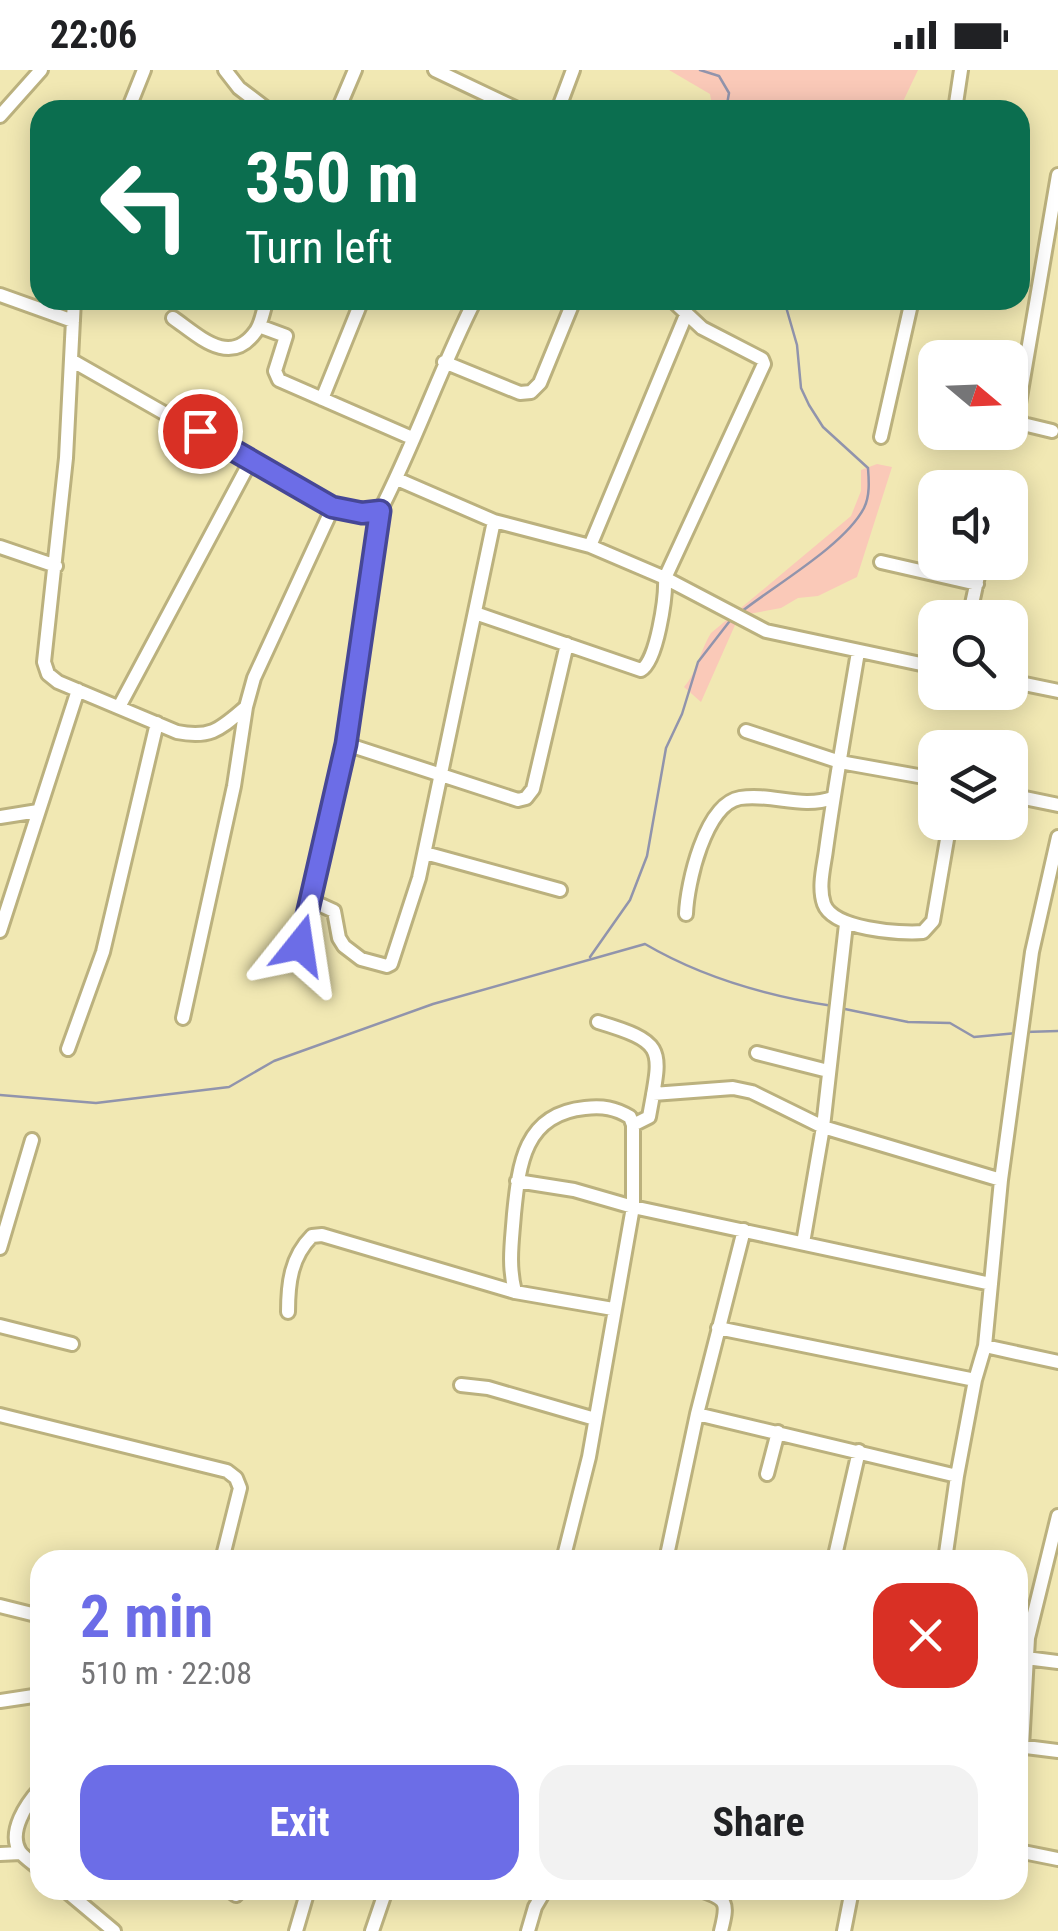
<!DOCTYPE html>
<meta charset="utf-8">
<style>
:root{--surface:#fff;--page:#f2f2f2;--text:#202124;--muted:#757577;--accent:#6c6de7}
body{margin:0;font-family:"Roboto Condensed",sans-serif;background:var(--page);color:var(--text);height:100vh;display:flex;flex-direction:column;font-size:38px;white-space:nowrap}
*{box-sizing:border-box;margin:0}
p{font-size:32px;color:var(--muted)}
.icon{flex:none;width:55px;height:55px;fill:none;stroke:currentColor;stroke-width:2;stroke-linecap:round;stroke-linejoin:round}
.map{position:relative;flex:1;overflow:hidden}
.side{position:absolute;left:30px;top:1480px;width:998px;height:350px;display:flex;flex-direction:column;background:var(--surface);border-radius:30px;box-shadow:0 5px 25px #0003}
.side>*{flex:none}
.guide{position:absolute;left:30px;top:30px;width:1000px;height:210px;border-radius:30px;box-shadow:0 5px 25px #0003;background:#0b6e4f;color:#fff;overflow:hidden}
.needle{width:65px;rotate:109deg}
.buttons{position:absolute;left:918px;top:270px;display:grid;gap:20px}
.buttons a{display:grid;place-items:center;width:110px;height:110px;border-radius:20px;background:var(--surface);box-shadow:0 5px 25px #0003;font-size:50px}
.pin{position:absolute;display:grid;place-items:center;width:85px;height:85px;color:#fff;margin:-42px;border:5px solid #fff;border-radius:50%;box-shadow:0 2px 10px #0007}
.me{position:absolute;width:110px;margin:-55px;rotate:15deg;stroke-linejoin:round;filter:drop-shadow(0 0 8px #0008)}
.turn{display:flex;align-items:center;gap:35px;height:210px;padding:0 50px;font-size:45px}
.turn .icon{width:130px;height:130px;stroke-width:2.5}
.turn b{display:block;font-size:70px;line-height:85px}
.round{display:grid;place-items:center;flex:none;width:105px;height:105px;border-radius:30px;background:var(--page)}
.summary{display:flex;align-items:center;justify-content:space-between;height:170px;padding:0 50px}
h1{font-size:60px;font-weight:700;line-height:75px;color:var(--accent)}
.primary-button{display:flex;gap:20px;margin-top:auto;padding:20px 50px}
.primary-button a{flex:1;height:115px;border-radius:30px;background:var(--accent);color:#fff;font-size:40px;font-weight:700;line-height:115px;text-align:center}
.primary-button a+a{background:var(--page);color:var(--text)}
.status{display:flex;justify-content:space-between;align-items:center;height:70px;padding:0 50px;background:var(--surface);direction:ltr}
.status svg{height:28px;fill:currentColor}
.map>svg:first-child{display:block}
.green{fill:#fac9b8}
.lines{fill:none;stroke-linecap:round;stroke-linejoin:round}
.stream{stroke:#9194ac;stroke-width:2.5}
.minor-casing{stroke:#bbb17e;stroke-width:18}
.minor{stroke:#fff;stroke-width:12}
.route-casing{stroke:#464796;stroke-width:25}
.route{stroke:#6c6de7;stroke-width:18}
</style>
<div class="status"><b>22:06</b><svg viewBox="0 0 49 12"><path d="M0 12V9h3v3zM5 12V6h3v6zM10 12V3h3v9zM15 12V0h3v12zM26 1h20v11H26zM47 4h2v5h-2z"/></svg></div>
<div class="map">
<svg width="1058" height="1861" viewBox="0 0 1058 1861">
<rect width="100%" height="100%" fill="#f1e8b3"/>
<path class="green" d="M669 0H918L899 40H713L710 24Z
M877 394 892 397 857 507 818 526 798 528 781 538 749 544 735 555 701 632 684 617C697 603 700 580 711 563L851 446 861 421V400Z"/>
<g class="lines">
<path class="stream" d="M700 0 719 6 729 23 726 40
M741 542C775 515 845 475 864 438 870 426 869 411 868 398L823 357 809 335 801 318 797 275 784 230
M590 887 630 830 647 786 666 678 682 644 698 592 729 552
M840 938 908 952 950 953 974 967 1017 963
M1025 962 1058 961
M0 1025 96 1033 229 1017 274 991 433 934 645 874C703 908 767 926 833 936"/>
<defs>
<path id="minor" d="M225 0 239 18 268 40
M435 0 519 40
M128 40 144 0
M338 40 355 0
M558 40 573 0
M955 40 961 0
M0 46 41 0
M0 225 73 251
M74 230 66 388 44 592 48 604 58 612 177 662C212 669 221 658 246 637
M672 230 702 258 762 289 764 294 665 508 766 561 935 597
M173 248C199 266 230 298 256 261 262 253 263 240 267 230
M259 256 286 266 275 301 279 310 412 368
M71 290 250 392
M444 292 520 323 531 322 540 313 574 230
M322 329 362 230
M1052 361 1023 354 1017 345 1058 105
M881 367 912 230
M397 409 494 451 590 476 665 508C666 527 657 591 641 600L475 543
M590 476 686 245
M0 477 56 496
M881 492 977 514
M969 548 981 492
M858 582C847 648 835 714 826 780 824 796 818 817 824 834 833 859 899 864 923 862L933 851 950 752
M1010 611 1058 621
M119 637 250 392C291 414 332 447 380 441
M746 661 840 692 935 709
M346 674 518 730 526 728 533 719 567 574
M1010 725 1058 735
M0 747 38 741
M425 783 560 820
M312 831 334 841 339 868 344 876 361 889 387 896 391 894 419 808 494 451
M686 844C687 814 705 734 740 728 772 723 801 739 833 728
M0 861 78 620
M300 875 346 674 380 441C415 373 440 299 475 230
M183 948 234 716 246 637 254 608 333 437
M68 979 103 882 157 653
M757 983 828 1001
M653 1024 733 1018 752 1022 823 1057 1001 1110
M517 1111 574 1120 633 1137 991 1214
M803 1173 823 1057 846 854
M0 1178 32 1070
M515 1222C508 1194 512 1172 514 1144 519 1094 524 1044 585 1038 603 1036 615 1038 630 1047L633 1055
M288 1242C288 1213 291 1187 312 1166L322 1165 515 1222 613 1239
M0 1256 72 1274
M718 1258 975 1310
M985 1276 1058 1292
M461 1315 488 1318 595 1349
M697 1344 957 1406
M0 1345 227 1401 236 1408 240 1418 222 1490
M767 1404 778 1362
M563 1490 589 1387 633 1137V1055L649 1047C661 979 668 973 598 952
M666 1490 697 1344 744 1160
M834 1490 859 1381
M945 1490 957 1406 975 1310 985 1276 1001 1110 1032 882 1058 767
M0 1536 40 1546
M1026 1588 1058 1592
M0 1631 40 1625
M1018 1676 1058 1681
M1022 1677 1028 1568 1058 1446
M40 1719C27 1733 7 1762 20 1782 25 1788 34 1794 40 1799
M1018 1781 1058 1789
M0 1784 21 1783
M65 1820 114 1861
M229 1820 236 1825
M700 1820C728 1829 728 1833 721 1861
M296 1861 308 1820
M372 1861 386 1820
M528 1861 535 1837 545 1820
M844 1861 852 1820"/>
</defs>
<use href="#minor" class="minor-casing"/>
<use href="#minor" class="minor"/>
</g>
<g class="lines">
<defs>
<path id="route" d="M200 361 332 437 362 443 380 441 346 674 300 875"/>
</defs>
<use href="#route" class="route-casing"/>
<use href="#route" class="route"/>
</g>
</svg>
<div class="buttons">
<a><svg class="needle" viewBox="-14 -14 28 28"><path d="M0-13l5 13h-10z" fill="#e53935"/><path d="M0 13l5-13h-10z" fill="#757577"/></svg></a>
<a><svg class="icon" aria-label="sound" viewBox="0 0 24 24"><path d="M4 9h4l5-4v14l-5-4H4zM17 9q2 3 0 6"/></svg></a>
<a><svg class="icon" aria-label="search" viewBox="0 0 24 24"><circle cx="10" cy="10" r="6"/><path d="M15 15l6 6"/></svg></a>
<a><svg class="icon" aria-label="layers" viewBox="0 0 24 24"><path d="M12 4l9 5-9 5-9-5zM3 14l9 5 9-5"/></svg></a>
</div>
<div class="pin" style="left:200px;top:361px;background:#d93025"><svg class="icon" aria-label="arrive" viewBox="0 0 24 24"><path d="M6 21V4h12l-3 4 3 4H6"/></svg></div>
<svg class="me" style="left:300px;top:875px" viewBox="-20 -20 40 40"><path d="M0-17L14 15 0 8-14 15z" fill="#6c6de7" stroke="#fff" stroke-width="4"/></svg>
<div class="guide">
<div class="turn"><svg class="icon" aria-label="left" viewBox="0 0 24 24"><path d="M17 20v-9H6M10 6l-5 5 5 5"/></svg><div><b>350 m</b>Turn left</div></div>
</div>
<section class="side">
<div class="summary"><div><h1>2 min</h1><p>510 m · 22:08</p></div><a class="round" style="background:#d93025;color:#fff"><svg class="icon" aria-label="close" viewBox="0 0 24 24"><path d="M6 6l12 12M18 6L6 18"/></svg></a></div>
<div class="primary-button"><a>Exit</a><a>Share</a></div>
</section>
</div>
